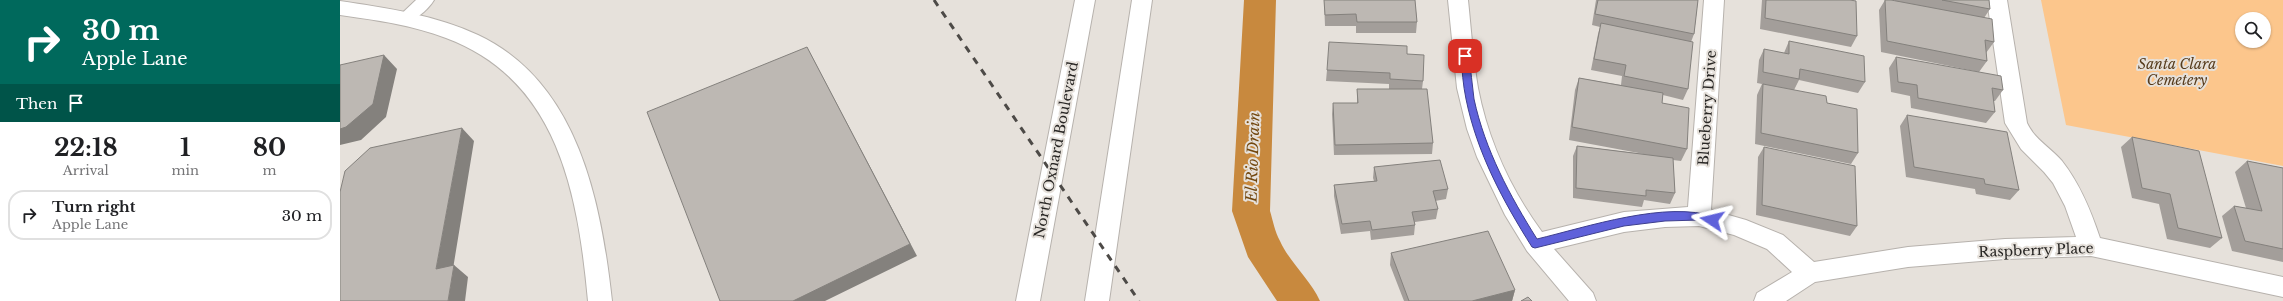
<!DOCTYPE html>
<style>
:root{--surface:#fff;--page:#f2f2f2;--text:#202124;--muted:#757577;--line:#e0e0e0}
body{margin:0;font-family:"Libre Baskerville",serif;background:var(--page);color:var(--text);height:100vh;display:flex;flex-direction:column;font-size:15px;white-space:nowrap}
*{box-sizing:border-box;margin:0}
p{font-size:13px;color:var(--muted)}
.icon{flex:none;width:22px;height:22px;fill:none;stroke:currentColor;stroke-width:2;stroke-linecap:round;stroke-linejoin:round}
.map{position:relative;flex:1;overflow:hidden}
.details{display:flex;flex-direction:column;background:var(--surface);width:340px}
.details>*{flex:none}
.banner{background:#00695c;color:#fff;overflow:hidden}
.buttons{position:absolute;left:1895px;top:12px;display:grid;gap:8px}
.buttons a{display:grid;place-items:center;width:36px;height:36px;border-radius:50%;background:var(--surface);box-shadow:0 1px 3px #0004;font-size:20px}
.pin{position:absolute;display:grid;place-items:center;width:34px;height:34px;color:#fff;margin:-17px;border-radius:8px;box-shadow:0 2px 6px #0006}
.me{position:absolute;width:44px;margin:-22px;rotate:280deg;stroke-linejoin:round;filter:drop-shadow(0 0 3px #0008)}
.turn{display:flex;align-items:center;gap:14px;height:84px;padding:0 16px;font-size:18px}
.turn .icon{width:52px;height:52px;stroke-width:2.5}
.turn b{display:block;font-size:28px;line-height:34px}
.then{display:flex;align-items:center;height:38px;padding:0 16px;background:#0003;gap:8px;font-size:15px}
.eta{display:flex;justify-content:space-evenly;align-items:center;height:68px;text-align:center}
.eta b{font-size:24px;font-weight:700;line-height:28px}
ul{padding:0;list-style:none}
li{display:flex;align-items:center;gap:12px;height:50px;margin:0 8px 6px;padding:0 8px;border:2px solid var(--line);border-radius:16px}
li div{flex:1}
li b{display:block;font-size:15px}
li em{font-style:normal}
main{display:flex;flex:1;min-height:0}
.map>svg:first-child{display:block}
.green{fill:#fcc68c;fill-rule:evenodd}
.lines{fill:none;stroke-linecap:round;stroke-linejoin:round}
.canal{fill:#c8893e;fill-rule:evenodd}
.service-casing{stroke:#b7b2ad;stroke-width:2}
.minor-casing{stroke:#b7b2ad;stroke-width:2}
.tertiary-casing{stroke:#b7b2ad;stroke-width:2}
.primary-casing{stroke:#b7b2ad;stroke-width:2}
.service{fill:#fff;fill-rule:evenodd}
.minor{fill:#fff;fill-rule:evenodd}
.tertiary{fill:#fff;fill-rule:evenodd}
.primary{fill:#fff;fill-rule:evenodd}
.rail{stroke:#4d4a47;stroke-width:3;stroke-dasharray:7 7;stroke-linecap:butt}
.wall{fill:#a39e9a}
.shaded-wall{fill:#84817d}
.building{fill:#bdb8b3;stroke:#84817d}
.route{fill:#5f61da;stroke:#3e3f8e}
.labels{text-anchor:middle;stroke-width:4;stroke-linejoin:round;paint-order:stroke}
.park-label{font-size:14px;font-style:italic;fill:#563b1c;stroke:#e6e1db}
.street-label{font-size:14px;fill:#292725;stroke:#e6e1db}
.water-label{font-size:15px;font-style:italic;fill:#72470e;stroke:#e6e1db}
</style>
<main>
<section class="details">
<div class="banner">
<div class="turn"><svg class="icon" aria-label="right" viewBox="0 0 24 24"><path d="M7 20v-9h11M14 6l5 5-5 5"/></svg><div><b>30 m</b>Apple Lane</div></div>
<div class="then">Then<svg class="icon" aria-label="arrive" viewBox="0 0 24 24"><path d="M6 21V4h12l-3 4 3 4H6"/></svg></div>
</div>
<div class="eta">
<div><b>22:18</b><p>Arrival</p></div>
<div><b>1</b><p>min</p></div>
<div><b>80</b><p>m</p></div>
</div>
<ul>
<li><svg class="icon" aria-label="right" viewBox="0 0 24 24"><path d="M7 20v-9h11M14 6l5 5-5 5"/></svg><div><b>Turn right</b><p>Apple Lane</p></div><em>30 m</em></li>
</ul>
</section>
<div class="map">
<svg width="1943" height="301" viewBox="0 0 1943 301">
<rect width="100%" height="100%" fill="#e6e1db"/>
<path class="green" d="M1701 0H1943V166L1726 125ZM1902 19H1924V41H1902Z"/>
<g class="lines">
<path class="canal" d="M904 0H936L930 211C933 221 935 232 940 241 950 263 970 279 980 301H937L908 257 892 211Z"/>
<defs>
<path id="service" d="M76 0H94C88 10 70 26 59 23L56 19Z"/>
<path id="minor" d="M1108 0H1128C1131 29 1133 59 1138 88 1148 140 1171 190 1202 232L1284 212 1348 207 1364 0H1384L1371 210 1406 220 1443 235 1474 262 1568 247 1665 239 1736 237 1725 206 1713 183 1704 172 1681 149 1665 123 1647 0H1667L1687 123C1695 140 1710 147 1722 161 1740 184 1751 211 1760 238L1943 277V297L1751 256 1665 259 1568 267 1475 282 1446 301H1414L1417 293 1452 272 1427 249 1394 235 1359 226 1325 227 1284 232 1214 249 1253 293 1256 301H1229L1187 251 1165 215 1137 157 1127 129 1117 88Z"/>
<path id="tertiary" d="M0 1C47 8 95 15 138 35 238 82 261 201 272 301H248C238 195 219 80 106 38 72 25 36 20 0 15Z"/>
<path id="primary" d="M735 0H755L700 301H676Z
M792 0H812L769 301H745Z"/>
</defs>
<use href="#service" class="service-casing"/>
<use href="#minor" class="minor-casing"/>
<use href="#tertiary" class="tertiary-casing"/>
<use href="#primary" class="primary-casing"/>
<use href="#service" class="service"/>
<use href="#minor" class="minor"/>
<use href="#tertiary" class="tertiary"/>
<use href="#primary" class="primary"/>
<path class="rail" d="M594 0 799 301"/>
</g>
<path class="wall" d="M984 0H1075L1077 22 1076 33H1016V26H985Z
M1256 0H1358L1354 34 1351 42 1348 89 1343 100 1323 95 1322 103 1347 149 1341 161 1333 160 1335 193 1330 204 1304 200 1302 207 1233 198V156L1237 146 1304 154 1229 140 1235 90 1239 78 1281 85 1282 76 1251 70 1258 34 1260 27 1252 25Z
M1422 0H1510L1517 36 1511 47 1420 29Z
M1545 0 1555 1V0H1649L1650 9 1644 18 1654 42 1646 53 1647 61 1639 72 1541 52 1539 10Z
M1449 41 1525 82 1518 93 1459 80 1454 90 1487 103 1518 153 1511 164 1415 144 1417 95 1422 84 1417 83 1419 60 1424 49 1444 53Z
M1067 54 1083 81 1082 89 1093 143 1092 154 994 155 992 114 993 103H1017V89H1049V84L986 81 987 70Z
M1556 57 1663 90 1655 101H1653L1655 112 1646 123 1571 108 1570 96 1551 92 1549 68Z
M1567 115 1679 190 1670 200 1636 194 1635 189 1566 177 1560 126Z
M1792 137 1882 238 1870 248 1827 239 1819 204 1792 198 1781 147Z
M1424 147 1517 226 1510 236 1416 215 1418 157Z
M1907 161 1943 168V262L1892 251 1882 216 1894 206 1906 208 1895 172Z
M1034 167 1108 189 1106 199 1095 201 1098 209 1096 219 1075 222V225L1074 235 1031 240 1030 231 1001 234 994 196V185L1034 181 1033 178Z
M1051 253 1175 290 1172 301H1064L1050 265Z"/>
<path class="shaded-wall" d="M467 47 577 256 485 301H453Z
M44 55 57 69 46 117 21 140 0 145V129Z
M122 128 134 141 111 281 96 269Z
M114 265 128 277 125 301H108Z
M1175 290 1172 301H1132Z"/>
<path class="building" d="M984 0H1075L1077 22H1017L1016 14 985 15Z
M1258 0H1358L1354 34 1255 14Z
M1426 0H1510L1516 1 1517 36 1425 18Z
M1545 0H1551L1652 19 1654 42 1645 40 1647 61 1547 41Z
M1602 0H1649L1650 9Z
M1261 23 1353 42 1348 89 1284 76 1286 65 1254 59Z
M1449 41 1524 56 1525 82 1460 69 1459 79 1423 72 1424 49 1449 54Z
M989 42 1067 46V54L1084 55 1083 81 1050 79V73L987 70Z
M467 47 570 244 453 301H380L307 112Z
M44 55 33 104 6 127 0 129V65Z
M1556 57 1661 76 1663 90 1652 88 1655 112 1578 98 1577 85 1558 82Z
M1239 78 1323 93 1322 103 1349 108 1347 149 1232 127Z
M1423 84 1486 96 1487 103 1517 109 1518 153 1421 133Z
M1017 89H1087L1093 143 995 145 993 103H1018Z
M1567 115 1667 132 1679 190 1645 184 1644 179 1574 167Z
M122 128 96 269 114 265 108 301H0V192L5 171 30 148Z
M1792 137 1859 151 1882 238 1838 228 1830 194 1802 188Z
M1237 146 1333 158 1335 193 1306 190V196L1236 188Z
M1424 147 1515 166 1517 226 1422 205Z
M1100 160 1108 189 1093 191 1098 209 1072 212 1075 225 1032 230 1030 221 1002 224 994 185 1037 181 1034 167Z
M1907 161 1943 168V249L1905 241 1894 206 1922 211Z
M1148 231 1175 290 1132 301H1069L1051 253Z
M1188 297 1192 301H1181Z"/>
<path class="route" d="M1125 53 1129 56C1131 70 1132 85 1134 99 1145 150 1170 196 1197 239 1247 227 1327 200 1375 217V223L1372 224 1359 220 1325 221 1284 226 1195 248 1192 247C1163 201 1137 153 1126 99 1123 85 1122 70 1121 56Z"/>
<g class="labels">
<g class="park-label">
<text x="1837" y="69">Santa Clara<tspan x="1837" dy="16">Cemetery</tspan></text>
</g>
<g class="street-label">
<text transform="translate(1367 108) rotate(-86)" y="5">Blueberry Drive</text>
<text transform="translate(716 150) rotate(-79)" y="5">North Oxnard Boulevard</text>
<text transform="translate(1696 250) rotate(-2)" y="5">Raspberry Place</text>
</g>
<g class="water-label">
<text transform="translate(913 157) rotate(-88)" y="5">El Rio Drain</text>
</g>
</g>
</svg>
<div class="buttons">
<a><svg class="icon" aria-label="search" viewBox="0 0 24 24"><circle cx="10" cy="10" r="6"/><path d="M15 15l6 6"/></svg></a>
</div>
<div class="pin" style="left:1125px;top:56px;background:#d93025"><svg class="icon" aria-label="arrive" viewBox="0 0 24 24"><path d="M6 21V4h12l-3 4 3 4H6"/></svg></div>
<svg class="me" style="left:1372px;top:220px" viewBox="-20 -20 40 40"><path d="M0-17L14 15 0 8-14 15z" fill="#5f61da" stroke="#fff" stroke-width="4"/></svg>
</div>
</main>
